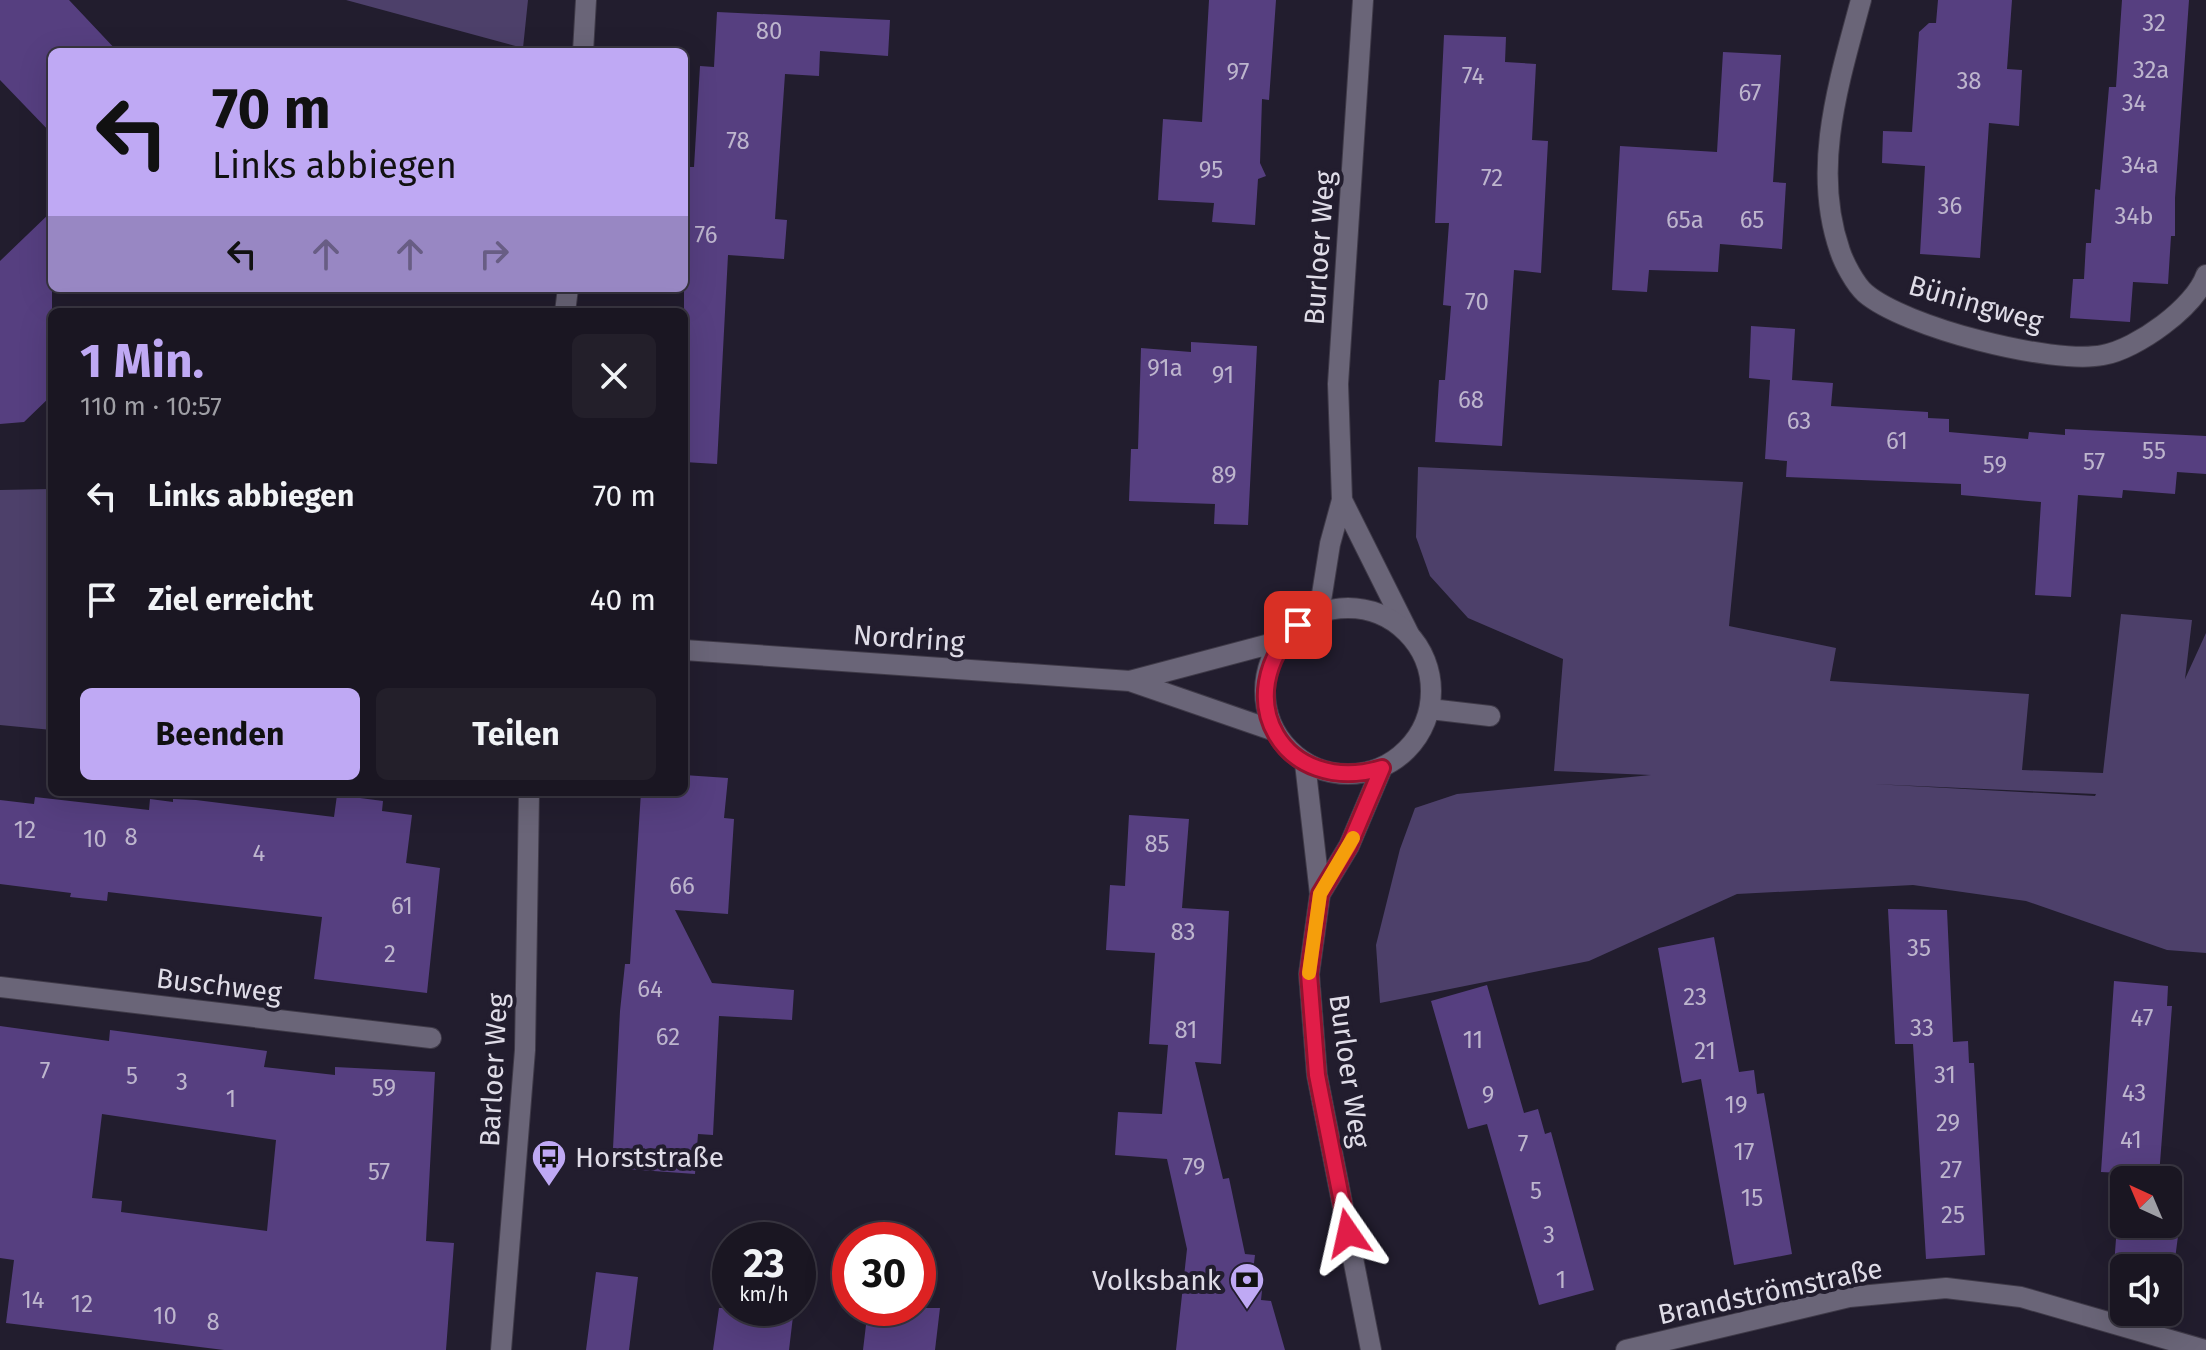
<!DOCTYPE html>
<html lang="de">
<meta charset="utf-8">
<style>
:root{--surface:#1a1622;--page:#231f2a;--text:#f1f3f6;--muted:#9f9fa5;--line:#383540;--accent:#bfa9f4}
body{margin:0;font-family:"Fira Sans",sans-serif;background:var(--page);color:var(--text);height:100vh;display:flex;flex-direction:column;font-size:30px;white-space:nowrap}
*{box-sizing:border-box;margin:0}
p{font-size:26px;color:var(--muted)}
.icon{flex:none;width:44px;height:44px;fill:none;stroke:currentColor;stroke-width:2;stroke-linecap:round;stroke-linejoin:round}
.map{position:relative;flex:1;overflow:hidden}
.panel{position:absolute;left:48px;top:308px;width:640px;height:488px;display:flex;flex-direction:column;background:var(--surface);border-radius:12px;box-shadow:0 8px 32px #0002,0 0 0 2px var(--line)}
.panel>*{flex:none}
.guide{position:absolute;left:48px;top:48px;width:640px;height:244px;border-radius:12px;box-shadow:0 8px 32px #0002,0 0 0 2px var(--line);background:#bfa9f4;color:#111;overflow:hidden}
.needle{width:52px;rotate:316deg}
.tools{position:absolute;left:2110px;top:1166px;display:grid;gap:16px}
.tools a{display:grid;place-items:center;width:72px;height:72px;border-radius:12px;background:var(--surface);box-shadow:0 8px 32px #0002,0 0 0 2px var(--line);font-size:40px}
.speed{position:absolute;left:712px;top:1222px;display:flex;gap:16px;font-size:40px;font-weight:700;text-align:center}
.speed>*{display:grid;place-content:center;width:104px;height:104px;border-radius:50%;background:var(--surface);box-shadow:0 8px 32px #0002,0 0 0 2px var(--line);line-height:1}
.speed small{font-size:20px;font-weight:400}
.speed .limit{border:12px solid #d22;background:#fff;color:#111}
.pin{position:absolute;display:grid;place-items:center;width:68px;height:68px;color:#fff;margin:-34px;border-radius:16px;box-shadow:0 4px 12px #0006}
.me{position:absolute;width:88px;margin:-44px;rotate:349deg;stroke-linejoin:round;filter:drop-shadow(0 0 6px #0008)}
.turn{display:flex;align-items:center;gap:28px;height:168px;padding:0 32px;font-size:36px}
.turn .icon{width:104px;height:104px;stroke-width:2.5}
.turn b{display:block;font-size:56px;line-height:68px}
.lanes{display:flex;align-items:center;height:76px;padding:0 32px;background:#0003;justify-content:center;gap:40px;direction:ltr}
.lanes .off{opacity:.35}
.round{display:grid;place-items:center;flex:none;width:84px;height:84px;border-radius:12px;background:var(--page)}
.summary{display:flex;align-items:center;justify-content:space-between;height:136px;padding:0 32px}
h1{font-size:48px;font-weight:700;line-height:60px;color:var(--accent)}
.cta{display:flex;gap:16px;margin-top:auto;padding:16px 32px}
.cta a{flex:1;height:92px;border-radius:12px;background:var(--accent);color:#111;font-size:32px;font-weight:700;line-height:92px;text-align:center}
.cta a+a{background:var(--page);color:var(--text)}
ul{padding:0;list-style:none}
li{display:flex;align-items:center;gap:24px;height:104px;padding:0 32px}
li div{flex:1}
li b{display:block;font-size:30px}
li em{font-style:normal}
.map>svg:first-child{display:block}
.green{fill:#4d406a;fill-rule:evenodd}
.building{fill:#563f80;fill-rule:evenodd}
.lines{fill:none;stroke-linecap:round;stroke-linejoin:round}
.minor-casing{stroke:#3f3a48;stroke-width:22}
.tertiary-casing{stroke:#3f3a48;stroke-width:22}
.minor{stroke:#6a6578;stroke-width:20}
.tertiary{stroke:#6a6578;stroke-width:20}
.route-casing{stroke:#92132f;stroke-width:20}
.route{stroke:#e11d48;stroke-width:14}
.slow{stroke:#f59e0b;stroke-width:14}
.labels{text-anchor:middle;stroke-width:8;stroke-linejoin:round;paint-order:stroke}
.number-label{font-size:24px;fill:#bdb5cd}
.street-label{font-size:28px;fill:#dfdce7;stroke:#221d2e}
.poi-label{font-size:28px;fill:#dfdce7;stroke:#221d2e;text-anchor:start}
</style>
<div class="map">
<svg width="2206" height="1350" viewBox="0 0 2206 1350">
<rect width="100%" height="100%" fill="#221d2e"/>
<path class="green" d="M346 0H528L523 48Z
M1418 467 1743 482 1729 626 1836 648 1830 681 2029 694 2022 770 2103 773 2121 614 2192 620 2185 679 2206 633V953L2167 950 2026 901 1913 885 1737 894 1589 961 1380 1003 1376 945 1400 849 1415 808 1457 794 1651 775 1554 771 1563 659 1468 618 1430 576 1416 537ZM1873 784 2096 794 2095 796Z
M52 489V730L0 725V490Z"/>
<path class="building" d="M0 0H69L118 52H52V134L0 80Z
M1209 0H1276L1269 100 1262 99 1260 163 1266 176 1258 179 1255 225 1212 222 1214 203 1158 200 1163 119 1202 122Z
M1938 0H2012L2007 69 2022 70 2019 126 1989 123 1980 258 1920 254 1925 166 1882 163 1883 131 1912 132 1919 32 1929 23H1936Z
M2122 0H2189L2175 198V236H2171L2168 284 2133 282 2130 322 2070 318 2073 279H2084L2086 243H2091L2095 189 2100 190 2109 87H2116Z
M717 12 890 20 888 56 820 51 819 76 785 74 775 219 787 220 784 259 728 255 717 464 684 462V167H694L700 66 714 67Z
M1444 35 1506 37 1505 62 1536 64 1532 140 1548 141 1541 273 1514 270 1502 446 1435 442 1439 380H1445L1451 306 1443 305 1449 223H1435Z
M1723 52 1781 55 1773 182 1786 183 1782 249 1720 244 1718 272 1649 270 1647 292 1612 290 1620 146 1717 152Z
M52 211V395L24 422 0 424V261Z
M1751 326 1795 329 1792 380 1833 383 1831 406 1928 412V418L1949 419V432L2028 439 2029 432 2065 435V429L2206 436V474L2177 472 2175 494 2123 490 2122 498 2078 495 2071 597 2035 595 2041 502 1961 495V484L1786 477 1787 461 1765 459 1770 380 1749 378Z
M1191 342 1257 346 1248 525 1214 524 1215 504 1129 501 1131 449H1138L1141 348 1191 352Z
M684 775 728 778 724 818 734 819 728 914 675 910 712 983 794 990 792 1020 719 1016 713 1135 698 1134 695 1174 612 1168 620 1011 625 964H630L641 792H684Z
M337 795 383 801 382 811 412 815 406 863 440 868 427 993 314 979 322 917 108 892 107 901 70 897 71 893 0 884V800L34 804 35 797 149 810 150 799 173 802V799L196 800 334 817Z
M1129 815 1189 819 1182 908 1229 911 1221 1064 1195 1062 1223 1179 1229 1178 1245 1254 1255 1255 1252 1279 1263 1281 1261 1300 1271 1301 1285 1350H1176L1187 1249 1167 1159 1115 1155 1118 1112 1162 1114 1168 1045 1149 1044 1155 953 1106 950 1110 885 1125 886Z
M1888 909 1947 910 1953 1042 1968 1041 1969 1063H1974L1985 1255 1926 1259 1913 1044H1895Z
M1714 937 1739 1072 1754 1070 1757 1094 1764 1093 1792 1254 1734 1265 1701 1079 1682 1083 1658 948Z
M2114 981 2168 986 2167 1006H2172L2159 1176 2179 1177 2177 1218 2180 1221 2170 1297H2168V1268H2124V1293L2112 1292 2121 1173 2101 1172ZM2124 1180H2168V1224H2124Z
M1487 985 1524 1113 1538 1109 1545 1134 1551 1132 1594 1290 1539 1305 1487 1124 1468 1129 1431 1001Z
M0 1026 109 1041 110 1030 267 1051 264 1067 335 1075V1067L435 1072 426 1241 454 1243 446 1350H224L6 1323 14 1260 0 1258ZM102 1114 276 1140 267 1231 121 1212 122 1201 92 1198Z
M596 1272 638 1277 629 1350H586Z
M719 1308H794L789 1350H713Z
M868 1308H940L935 1350H863Z"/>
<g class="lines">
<defs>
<path id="minor" d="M1861 0C1839 82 1811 168 1840 251 1844 263 1855 284 1865 293 1904 327 2052 365 2103 355 2137 349 2195 307 2206 275
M1342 500 1409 634
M1319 613 1330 544 1342 500 1338 384 1363 0
M1305 763 1320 894 1309 974 1317 1075 1371 1350
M1320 894 1349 846 1382 768
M0 987 431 1038
M1626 1350 1849 1297 1946 1288 2021 1297 2205 1350"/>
<path id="tertiary" d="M583 52 586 0
M565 312 568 288
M1265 691a83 83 0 1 1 166 0a83 83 0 1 1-166 0Z
M684 650 1130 681 1275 731
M1130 681 1281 641
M1430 709 1490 716
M501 1350 525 1050 529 792"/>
</defs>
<use href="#minor" class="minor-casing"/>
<use href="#tertiary" class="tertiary-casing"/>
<use href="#minor" class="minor"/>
<use href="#tertiary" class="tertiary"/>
</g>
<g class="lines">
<defs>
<path id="route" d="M1298 625C1226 698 1284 797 1382 768L1349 846 1320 894 1309 974 1317 1075 1348 1233"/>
</defs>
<use href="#route" class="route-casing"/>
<use href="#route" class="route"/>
<path class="slow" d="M1309 973 1320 894 1353 838"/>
</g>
<defs>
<symbol id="bus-pin" viewBox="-11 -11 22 30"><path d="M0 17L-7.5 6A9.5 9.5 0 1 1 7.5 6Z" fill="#bfa9f4" stroke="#221d2e"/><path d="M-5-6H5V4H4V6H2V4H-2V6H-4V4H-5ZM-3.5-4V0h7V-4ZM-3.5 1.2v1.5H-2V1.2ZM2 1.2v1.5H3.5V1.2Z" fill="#111"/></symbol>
<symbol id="bank-pin" viewBox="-11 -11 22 30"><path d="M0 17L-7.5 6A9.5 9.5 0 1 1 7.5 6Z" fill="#bfa9f4" stroke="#221d2e"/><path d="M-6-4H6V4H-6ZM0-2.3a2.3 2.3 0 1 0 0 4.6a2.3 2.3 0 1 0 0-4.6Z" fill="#111"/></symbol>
</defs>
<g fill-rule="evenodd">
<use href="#bus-pin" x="529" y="1137" width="40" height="54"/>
<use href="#bank-pin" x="1227" y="1260" width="40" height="54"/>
</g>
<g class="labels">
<g class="number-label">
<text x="2154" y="31">32</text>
<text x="769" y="39">80</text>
<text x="2151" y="78">32a</text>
<text x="1238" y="80">97</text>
<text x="1473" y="84">74</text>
<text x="1969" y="89">38</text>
<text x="1750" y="101">67</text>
<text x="2134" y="111">34</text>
<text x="738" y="149">78</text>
<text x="2140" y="173">34a</text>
<text x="1211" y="178">95</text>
<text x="1492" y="186">72</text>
<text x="1950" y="214">36</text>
<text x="2134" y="224">34b</text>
<text x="1685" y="228">65a</text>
<text x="1752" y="228">65</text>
<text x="706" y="243">76</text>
<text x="1477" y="310">70</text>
<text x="1165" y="376">91a</text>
<text x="1223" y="383">91</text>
<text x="1471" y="408">68</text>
<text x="1799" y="429">63</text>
<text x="1897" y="449">61</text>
<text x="2154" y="459">55</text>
<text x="2094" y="470">57</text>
<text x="1995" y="473">59</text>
<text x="1224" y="483">89</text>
<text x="25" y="838">12</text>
<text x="131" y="845">8</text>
<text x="95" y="847">10</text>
<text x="1157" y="852">85</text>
<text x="259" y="861">4</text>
<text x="682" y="894">66</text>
<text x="402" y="914">61</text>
<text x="1183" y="940">83</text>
<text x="1919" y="956">35</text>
<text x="390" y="962">2</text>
<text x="650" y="997">64</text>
<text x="1695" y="1005">23</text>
<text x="2142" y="1026">47</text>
<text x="1922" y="1036">33</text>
<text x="1186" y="1038">81</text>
<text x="668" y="1045">62</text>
<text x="1473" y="1048">11</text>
<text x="1705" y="1059">21</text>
<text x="45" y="1079">7</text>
<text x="1945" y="1083">31</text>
<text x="132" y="1084">5</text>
<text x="182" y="1090">3</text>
<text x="384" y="1096">59</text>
<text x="2134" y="1101">43</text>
<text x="1488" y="1103">9</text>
<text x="231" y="1107">1</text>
<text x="1736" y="1113">19</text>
<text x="1948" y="1131">29</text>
<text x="2131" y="1148">41</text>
<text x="1523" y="1152">7</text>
<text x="1744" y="1160">17</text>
<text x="1194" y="1175">79</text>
<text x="1951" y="1178">27</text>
<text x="379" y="1180">57</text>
<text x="1536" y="1199">5</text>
<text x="1752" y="1206">15</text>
<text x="1953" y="1223">25</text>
<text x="1549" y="1243">3</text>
<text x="1561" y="1288">1</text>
<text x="33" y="1308">14</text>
<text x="82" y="1312">12</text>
<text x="165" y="1324">10</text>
<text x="213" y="1330">8</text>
</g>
<g class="street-label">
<text transform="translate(1319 248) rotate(-86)" y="10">Burloer Weg</text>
<text transform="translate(1976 303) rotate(16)" y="10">Büningweg</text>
<text transform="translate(909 638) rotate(4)" y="10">Nordring</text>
<text transform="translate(219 985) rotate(7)" y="10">Buschweg</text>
<text transform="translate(493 1070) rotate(-87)" y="10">Barloer Weg</text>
<text transform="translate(1350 1071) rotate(82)" y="10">Burloer Weg</text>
<text transform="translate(1770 1291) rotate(-12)" y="10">Brandströmstraße</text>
</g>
<g class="poi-label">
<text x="575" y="1167">Horststraße</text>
<text x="1221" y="1290" text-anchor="end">Volksbank</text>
</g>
</g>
</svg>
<div class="tools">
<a><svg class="needle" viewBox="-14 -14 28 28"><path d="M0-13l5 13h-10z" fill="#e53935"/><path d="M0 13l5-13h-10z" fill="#9f9fa5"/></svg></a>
<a><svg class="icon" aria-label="sound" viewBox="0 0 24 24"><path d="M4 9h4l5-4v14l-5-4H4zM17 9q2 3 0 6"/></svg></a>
</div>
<div class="speed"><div>23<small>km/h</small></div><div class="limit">30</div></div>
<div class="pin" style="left:1298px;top:625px;background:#d93025"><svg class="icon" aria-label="arrive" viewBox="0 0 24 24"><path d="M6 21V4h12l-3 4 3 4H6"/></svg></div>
<svg class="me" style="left:1348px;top:1233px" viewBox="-20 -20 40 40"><path d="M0-17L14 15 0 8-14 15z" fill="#e11d48" stroke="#fff" stroke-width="4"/></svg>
<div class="guide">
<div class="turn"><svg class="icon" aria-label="left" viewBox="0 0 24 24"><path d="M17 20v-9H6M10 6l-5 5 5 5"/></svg><div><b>70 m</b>Links abbiegen</div></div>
<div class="lanes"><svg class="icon" aria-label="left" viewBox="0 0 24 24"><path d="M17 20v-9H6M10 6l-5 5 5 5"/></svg><svg class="icon off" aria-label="ahead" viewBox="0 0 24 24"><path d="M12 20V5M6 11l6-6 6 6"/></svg><svg class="icon off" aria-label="ahead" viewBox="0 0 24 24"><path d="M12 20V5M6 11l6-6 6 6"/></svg><svg class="icon off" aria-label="right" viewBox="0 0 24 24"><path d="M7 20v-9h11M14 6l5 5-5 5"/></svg></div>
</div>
<section class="panel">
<div class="summary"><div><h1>1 Min.</h1><p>110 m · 10:57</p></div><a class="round"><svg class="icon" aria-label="close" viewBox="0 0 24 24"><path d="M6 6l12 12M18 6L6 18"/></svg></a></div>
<ul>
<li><svg class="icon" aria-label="left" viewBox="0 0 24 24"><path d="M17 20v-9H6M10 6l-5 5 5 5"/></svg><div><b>Links abbiegen</b></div><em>70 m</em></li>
<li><svg class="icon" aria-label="arrive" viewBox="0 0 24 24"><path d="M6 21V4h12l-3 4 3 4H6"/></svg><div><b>Ziel erreicht</b></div><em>40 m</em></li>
</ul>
<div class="cta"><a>Beenden</a><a>Teilen</a></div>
</section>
</div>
